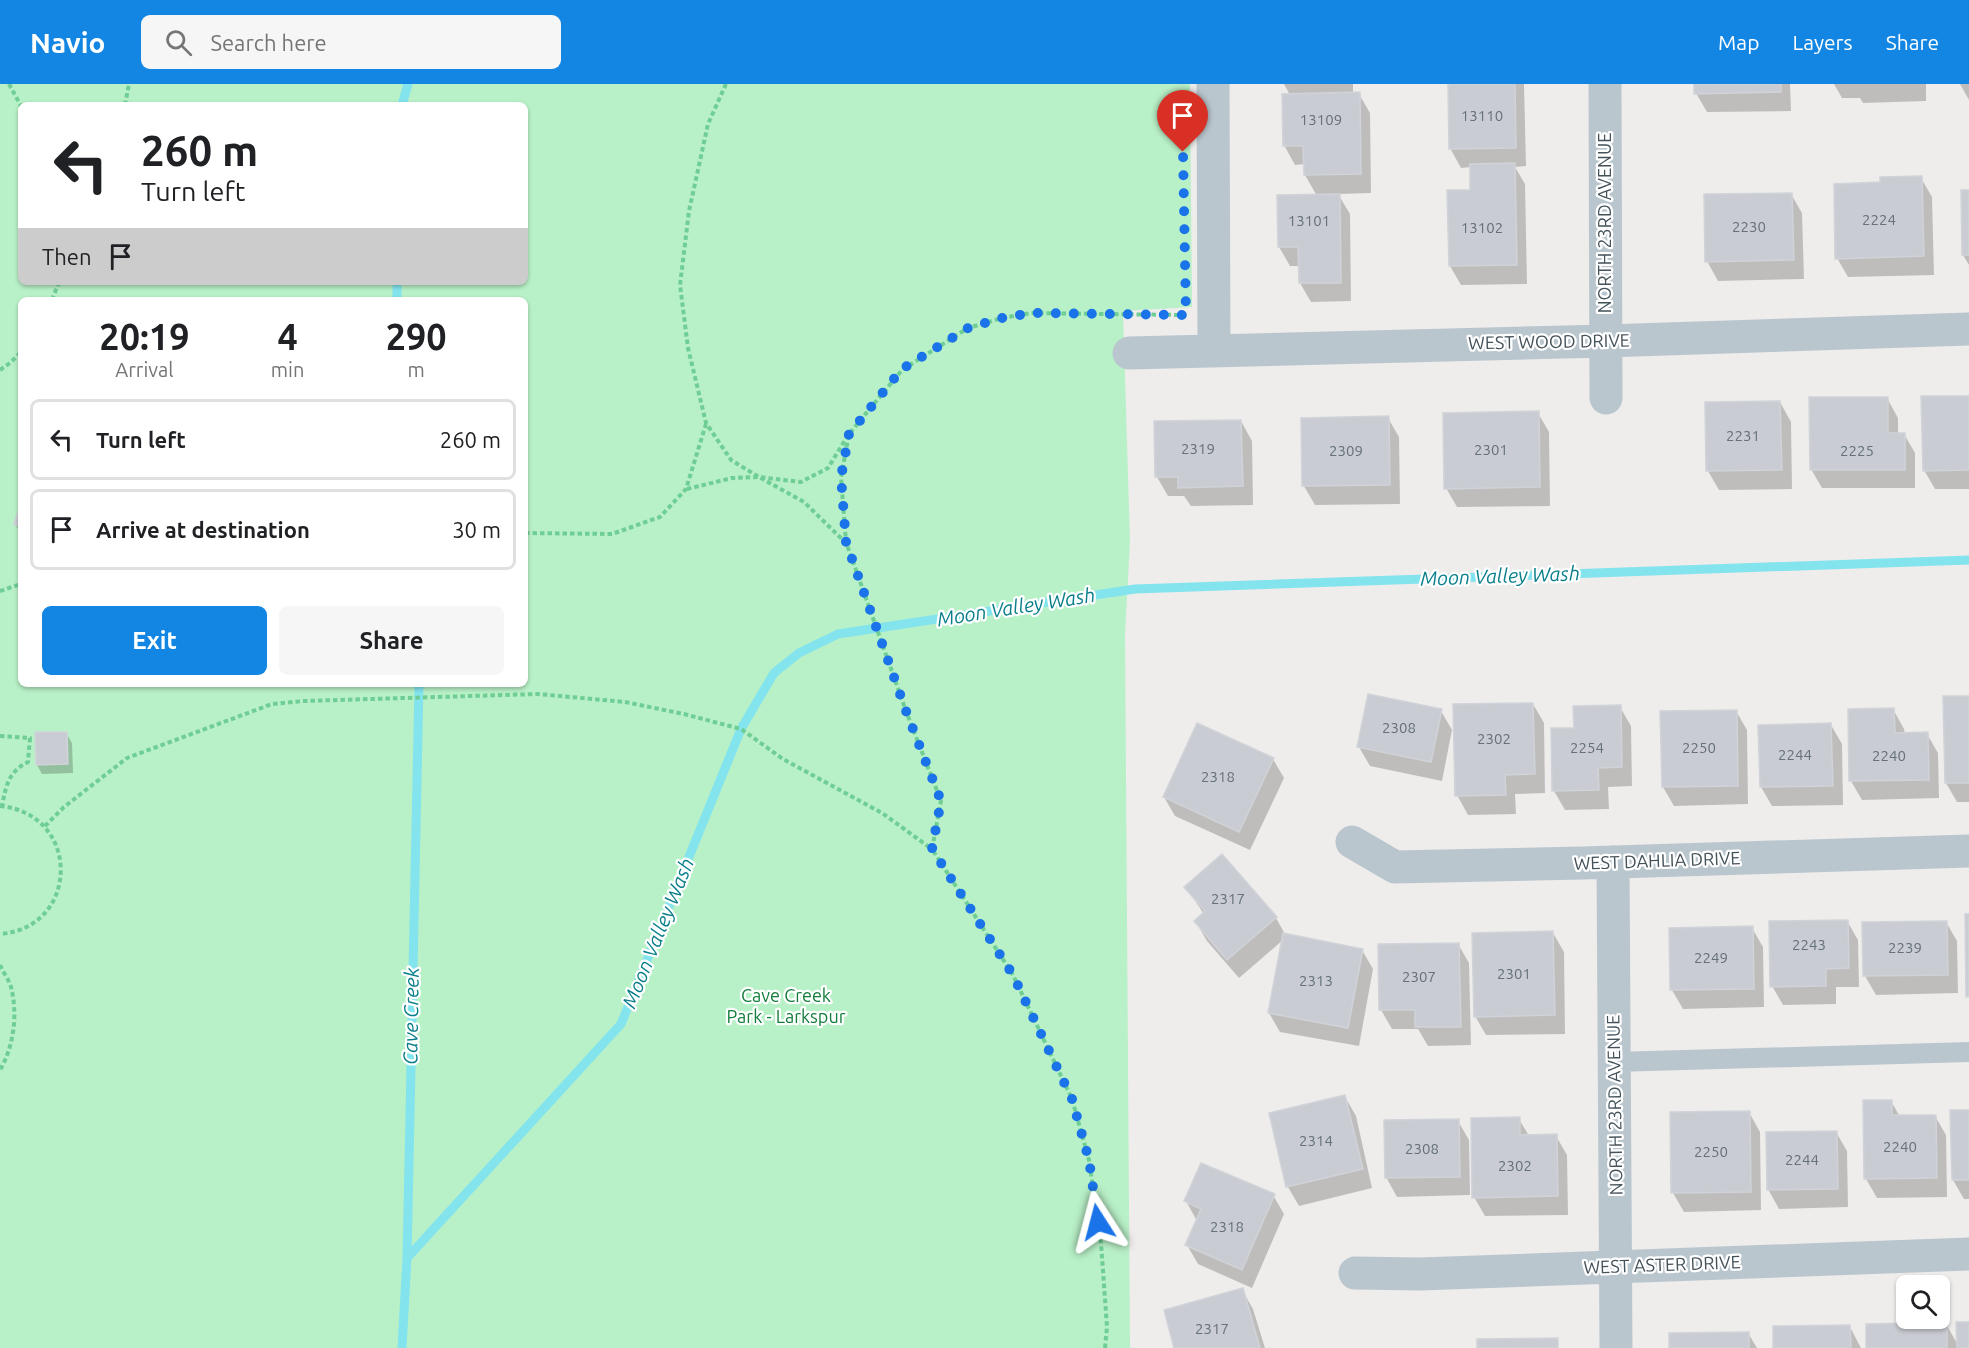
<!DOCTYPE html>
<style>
:root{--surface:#fff;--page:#f6f6f6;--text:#202124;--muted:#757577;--line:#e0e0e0;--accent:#1386e3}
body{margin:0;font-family:Ubuntu,sans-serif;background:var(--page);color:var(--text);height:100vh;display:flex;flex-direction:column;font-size:22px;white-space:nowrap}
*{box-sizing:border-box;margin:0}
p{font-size:20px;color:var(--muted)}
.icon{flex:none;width:33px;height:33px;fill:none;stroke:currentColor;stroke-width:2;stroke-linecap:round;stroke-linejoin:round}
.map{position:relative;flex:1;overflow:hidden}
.drawer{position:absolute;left:18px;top:213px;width:510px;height:390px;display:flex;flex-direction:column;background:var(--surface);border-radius:9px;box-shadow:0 2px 4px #0004}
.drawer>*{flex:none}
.guide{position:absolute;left:18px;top:18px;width:510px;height:183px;border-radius:9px;box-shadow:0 2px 4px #0004;background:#fff;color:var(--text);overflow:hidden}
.fabs{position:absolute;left:1896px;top:1191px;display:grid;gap:12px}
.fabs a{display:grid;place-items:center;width:54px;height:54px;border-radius:9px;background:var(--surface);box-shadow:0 2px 4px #0004;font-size:30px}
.pin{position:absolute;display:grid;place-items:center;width:51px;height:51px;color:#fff;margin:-62px -26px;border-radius:50% 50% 50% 0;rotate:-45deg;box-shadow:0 0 6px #0007}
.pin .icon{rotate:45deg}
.me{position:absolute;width:66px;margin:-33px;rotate:351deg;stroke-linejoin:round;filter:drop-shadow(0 0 4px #0008)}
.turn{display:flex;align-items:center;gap:21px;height:126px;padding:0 24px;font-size:27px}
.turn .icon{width:78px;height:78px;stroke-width:2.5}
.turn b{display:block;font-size:42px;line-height:51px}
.then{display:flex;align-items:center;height:57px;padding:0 24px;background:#0003;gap:12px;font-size:22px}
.eta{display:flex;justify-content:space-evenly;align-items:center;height:102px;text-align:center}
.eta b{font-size:36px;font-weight:700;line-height:42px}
.cta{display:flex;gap:12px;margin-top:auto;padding:12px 24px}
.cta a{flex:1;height:69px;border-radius:9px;background:var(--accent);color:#fff;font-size:24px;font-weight:700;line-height:69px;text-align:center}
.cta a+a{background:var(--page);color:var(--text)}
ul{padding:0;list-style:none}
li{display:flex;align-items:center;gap:18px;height:81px;margin:0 12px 9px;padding:0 12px;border:3px solid var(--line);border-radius:9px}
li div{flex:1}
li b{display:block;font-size:22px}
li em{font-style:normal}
header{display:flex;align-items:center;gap:36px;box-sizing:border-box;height:84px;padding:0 30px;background:var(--accent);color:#fff}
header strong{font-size:28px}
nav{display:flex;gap:33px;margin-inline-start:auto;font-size:21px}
.search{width:420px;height:54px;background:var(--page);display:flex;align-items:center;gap:15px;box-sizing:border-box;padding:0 21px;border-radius:9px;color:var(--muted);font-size:22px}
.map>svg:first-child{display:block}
.green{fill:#b8f0c7;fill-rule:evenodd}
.shadow{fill:#0003}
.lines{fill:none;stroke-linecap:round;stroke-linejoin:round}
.stream{stroke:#83e4ee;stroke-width:9}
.building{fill:#c9ccd2;stroke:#d0d3d8;stroke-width:1.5}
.path{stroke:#6fce94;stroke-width:4;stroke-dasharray:4.5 3;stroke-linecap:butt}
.lane{stroke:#bac6cd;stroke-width:20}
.street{stroke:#bac6cd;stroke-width:33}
.route{stroke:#1a73e8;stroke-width:10;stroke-dasharray:0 18}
.labels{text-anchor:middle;stroke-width:4.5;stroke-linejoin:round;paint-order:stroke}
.number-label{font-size:15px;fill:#657078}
.street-label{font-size:18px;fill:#44525a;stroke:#fff}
.park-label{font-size:18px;fill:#137d3c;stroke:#fff}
.water-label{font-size:20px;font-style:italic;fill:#0a7f8b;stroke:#fff}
</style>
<header>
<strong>Navio</strong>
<div class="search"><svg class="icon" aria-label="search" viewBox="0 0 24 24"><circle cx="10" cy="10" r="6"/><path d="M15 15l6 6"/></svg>Search here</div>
<nav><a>Map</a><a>Layers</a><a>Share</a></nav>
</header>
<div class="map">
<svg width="1969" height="1264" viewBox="0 0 1969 1264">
<rect width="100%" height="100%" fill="#efecec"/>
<path class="green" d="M0 0H1190L1192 223 1123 227 1130 457 1125 551 1130 1264H0ZM21 21H525V198H21ZM21 216H525V600H21Z"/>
<path class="shadow" d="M1284 0H1353V10H1359L1370 29 1371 109 1338 110 1350 130 1351 217 1311 218 1300 199V182H1290L1279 163 1317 112 1305 91V80L1295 81 1284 61 1290 11Z
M1449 0H1524L1526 82 1515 83 1525 100 1527 200 1461 201 1450 182 1472 107 1471 83 1461 84 1450 64Z
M1695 0H1790L1791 27 1707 28 1696 9Z
M1834 0H1926V17L1863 19 1860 14H1842Z
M1960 0H1969V16Z
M1921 94 1932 113 1934 191 1848 193 1837 174 1882 100Z
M1969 107V181L1963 171Z
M1791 110 1802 129 1804 195 1718 197 1707 177Z
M1969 313V405H1935L1924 386Z
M1887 314 1898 334V350H1904L1915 369V404H1822L1811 385Z
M1780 318 1791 338 1792 405 1719 406 1708 387Z
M1538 329 1549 348 1550 422 1457 423 1446 404Z
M1388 334 1399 353 1400 420 1315 421 1304 402 1303 335Z
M1241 337 1252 357 1253 421 1191 422 1184 412H1168L1157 393Z
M21 424V450L15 440Z
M1969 614V718H1957L1946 699Z
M1533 620 1544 639 1545 709 1515 710 1516 730 1468 731 1457 711Z
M1620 623 1631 642 1632 702 1608 703 1609 725 1565 726 1554 707 1575 645Z
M1893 625 1904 645 1905 650H1927L1938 669 1939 714 1862 716 1851 697Z
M1441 627 1452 646 1442 697 1370 682 1359 663Z
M1736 627 1747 646 1748 720 1674 722 1663 703Z
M1831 641 1842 660 1843 721 1772 722 1761 703 1760 642Z
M66 649 72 659 73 689 42 690 37 681V650Z
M1273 675 1284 694 1250 766 1175 732 1164 713Z
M1222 772 1276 834 1286 852 1362 866 1373 885 1359 962 1280 948 1269 929 1283 856 1239 894 1207 857 1196 838 1204 830 1186 803Z
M1847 837 1858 856 1859 903H1836V920L1783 921 1772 902Z
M1946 838 1957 857 1958 909 1876 911 1865 892Z
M1752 844 1763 863 1764 923 1683 925 1672 906Z
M1553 849 1564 868 1565 950 1486 951 1475 932Z
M1458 860 1469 879 1471 961 1428 962 1418 945H1392L1381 926 1380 862Z
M1345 1013 1356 1032 1372 1104 1299 1122 1288 1103Z
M1891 1017 1900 1033 1935 1032 1946 1051 1947 1113 1877 1114 1866 1095Z
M1969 1027V1115H1964L1953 1096Z
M1749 1028 1760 1048 1761 1126 1684 1128 1673 1109Z
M1519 1035 1529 1052H1556L1567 1071 1568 1131 1485 1132 1474 1113Z
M1458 1037 1469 1056 1470 1111 1397 1113 1386 1093Z
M1836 1048 1847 1067 1848 1123 1779 1125 1768 1105Z
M1273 1111 1284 1130 1252 1204 1198 1180 1187 1161 1197 1137 1186 1117Z
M1242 1206 1253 1225 1265 1264H1176Z
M1969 1239V1264H1868L1946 1240 1958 1261Z
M1850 1243 1861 1264H1774Z
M1748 1249 1757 1264H1671Z"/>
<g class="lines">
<path class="stream" d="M402 21 408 0
M397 198V216
M407 1174 621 940 741 645 774 589 799 569 838 550 1135 505 1969 476
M402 1264 407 1174 419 600"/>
</g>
<path class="building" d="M1448 0H1515L1516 64 1449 65Z
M1694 0H1781V8L1694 10Z
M1360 8 1361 90 1304 91 1303 62H1283L1282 10Z
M1515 79 1517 181 1449 182 1447 106H1470V80Z
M1922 92 1924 172 1835 175 1834 100 1880 98V93Z
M1961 106H1969V171H1962Z
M1792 109 1794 176 1705 178 1704 110Z
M1340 110 1341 199H1299L1298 163H1278L1277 111Z
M1921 312H1969V386L1923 387Z
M1809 313H1888V349H1905V386H1810Z
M1780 317 1782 386 1706 387 1705 318Z
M1539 327 1540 403 1444 405 1443 329Z
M1389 332 1390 401 1302 402 1301 334Z
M1241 336 1243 402 1178 404V393H1155L1154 337Z
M21 419V443L14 440Z
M1368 610 1442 625 1431 678 1357 663Z
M1943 612H1969V699H1945Z
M1533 619 1535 690 1505 691 1506 711 1455 712 1453 620Z
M1621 621 1622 683 1598 684 1599 706 1552 707 1551 644H1574L1573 622Z
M1894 624 1895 649 1928 648 1929 696 1849 697 1848 625Z
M1737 626 1738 702 1662 703 1660 627Z
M1197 639 1274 674 1239 748 1163 713Z
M1831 639 1833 702 1760 703 1758 641Z
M35 648H67L68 680 36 681Z
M1222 770 1277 833 1227 876 1194 837 1205 827 1184 803Z
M1965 830H1969V912L1966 913Z
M1848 836 1849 884 1826 885V902L1770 903 1769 837Z
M1947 837 1948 891 1863 892 1862 838Z
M1753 842 1754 905 1670 906 1669 844Z
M1553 847 1555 931 1474 933 1472 849Z
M1283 849 1363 865 1348 944 1268 929Z
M1459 859 1461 943H1415V926H1379L1378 860Z
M1345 1011 1363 1085 1286 1103 1269 1029Z
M1863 1016H1892V1031H1936L1937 1094 1864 1095Z
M1950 1026H1969V1096H1952Z
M1750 1027 1751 1108 1671 1109 1670 1028Z
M1520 1033V1051L1557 1050 1558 1112 1472 1114 1471 1034Z
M1459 1035 1460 1093 1385 1094 1384 1036Z
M1837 1047 1838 1105 1767 1106 1766 1048Z
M1201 1079 1275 1110 1242 1186 1185 1161 1201 1125 1184 1117Z
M1243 1204 1260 1264H1174L1164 1226Z
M1947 1238V1264H1866V1240Z
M1956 1238H1969V1264H1957Z
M1850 1241 1851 1264H1773V1242Z
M1749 1248V1264H1669V1249Z
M1558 1254V1264H1477V1255Z"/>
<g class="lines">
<path class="path" d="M9 0 21 22
M726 0 708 40 689 127 680 201 688 264 706 339 731 376 759 393 801 398 828 384 847 353
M125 21 129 0
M52 216 59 198
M0 286 10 279 21 268
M687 405 732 394 759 393 804 418 845 458
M525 449 612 450 660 433 686 405 706 340
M0 507 21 500
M0 652 30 654 28 678C8 688 6 702 2 722
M0 722C82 730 80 844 0 850
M45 742 64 723 127 674 272 620 304 617 538 610 625 618 684 630 741 645 783 675 882 729 932 765
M0 881C3 888 9 896 11 903 18 930 14 962 0 986
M1105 1264 1107 1243 1101 1159 1089 1076 1072 1015 1013 891 932 765 941 717 906 627 846 458 841 393 849 350 902 286 968 244 1002 234 1031 229 1182 231"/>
<path class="lane" d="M1614 978 1969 968"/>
<path class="street" d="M1213 0 1214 266
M1605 0 1606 314
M1129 269 1605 257 1969 245
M1352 758 1395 783 1583 779 1969 767
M1613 778 1616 1264
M1355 1189 1420 1190 1969 1170"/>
</g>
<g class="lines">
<path class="route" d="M1098 1138 1089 1076 1072 1015 1013 891 932 765 941 717 906 627 846 458 841 393 849 350 902 285 968 244 1002 234 1031 229 1186 231 1183 68"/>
</g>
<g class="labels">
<g class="number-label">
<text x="1482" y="37">13110</text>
<text x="1321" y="41">13109</text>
<text x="1879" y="141">2224</text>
<text x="1309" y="142">13101</text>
<text x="1749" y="148">2230</text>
<text x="1482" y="149">13102</text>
<text x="1743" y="357">2231</text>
<text x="1198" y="370">2319</text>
<text x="1491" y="371">2301</text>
<text x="1346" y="372">2309</text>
<text x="1857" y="372">2225</text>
<text x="1399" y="649">2308</text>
<text x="1494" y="660">2302</text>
<text x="1587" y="669">2254</text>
<text x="1699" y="669">2250</text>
<text x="1795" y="676">2244</text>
<text x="1889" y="677">2240</text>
<text x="1218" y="698">2318</text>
<text x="1228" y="820">2317</text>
<text x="1809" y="866">2243</text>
<text x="1905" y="869">2239</text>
<text x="1711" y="879">2249</text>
<text x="1514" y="895">2301</text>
<text x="1419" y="898">2307</text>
<text x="1316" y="902">2313</text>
<text x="1316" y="1062">2314</text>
<text x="1900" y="1068">2240</text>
<text x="1422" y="1070">2308</text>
<text x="1711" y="1073">2250</text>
<text x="1802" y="1081">2244</text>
<text x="1515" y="1087">2302</text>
<text x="1227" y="1148">2318</text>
<text x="1212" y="1250">2317</text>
</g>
<g class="street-label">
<text transform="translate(1605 139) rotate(-90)" y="6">NORTH 23RD AVENUE</text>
<text transform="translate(1549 258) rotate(-1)" y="6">WEST WOOD DRIVE</text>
<text transform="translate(1657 777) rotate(-2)" y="6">WEST DAHLIA DRIVE</text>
<text transform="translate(1615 1021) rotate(-91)" y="6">NORTH 23RD AVENUE</text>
<text transform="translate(1662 1181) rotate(-2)" y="6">WEST ASTER DRIVE</text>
</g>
<g class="park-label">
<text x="786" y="918">Cave Creek<tspan x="786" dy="21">Park - Larkspur</tspan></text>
</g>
<g class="water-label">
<text transform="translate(1500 492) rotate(-2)" y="7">Moon Valley Wash</text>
<text transform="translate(1016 523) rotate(-9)" y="7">Moon Valley Wash</text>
<text transform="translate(658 849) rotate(-68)" y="7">Moon Valley Wash</text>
<text transform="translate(411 932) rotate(-89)" y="7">Cave Creek</text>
</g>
</g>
</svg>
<div class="fabs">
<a><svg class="icon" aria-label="search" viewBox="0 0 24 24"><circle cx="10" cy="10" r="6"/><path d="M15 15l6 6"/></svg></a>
</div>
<div class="pin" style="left:1183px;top:68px;background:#d93025"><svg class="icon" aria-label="arrive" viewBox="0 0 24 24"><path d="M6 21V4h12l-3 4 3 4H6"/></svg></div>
<svg class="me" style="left:1098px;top:1138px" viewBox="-20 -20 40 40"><path d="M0-17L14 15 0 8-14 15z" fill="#1a73e8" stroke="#fff" stroke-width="4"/></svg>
<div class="guide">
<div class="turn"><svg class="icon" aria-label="left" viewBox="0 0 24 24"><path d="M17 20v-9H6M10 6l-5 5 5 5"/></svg><div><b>260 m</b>Turn left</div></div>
<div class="then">Then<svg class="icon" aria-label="arrive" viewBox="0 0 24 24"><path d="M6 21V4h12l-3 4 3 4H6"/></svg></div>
</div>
<section class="drawer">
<div class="eta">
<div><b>20:19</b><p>Arrival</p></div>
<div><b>4</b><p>min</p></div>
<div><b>290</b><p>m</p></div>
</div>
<ul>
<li><svg class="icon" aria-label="left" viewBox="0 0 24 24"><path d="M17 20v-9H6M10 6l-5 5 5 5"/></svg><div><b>Turn left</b></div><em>260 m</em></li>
<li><svg class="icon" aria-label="arrive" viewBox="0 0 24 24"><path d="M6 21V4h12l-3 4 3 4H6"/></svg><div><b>Arrive at destination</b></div><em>30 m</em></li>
</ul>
<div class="cta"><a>Exit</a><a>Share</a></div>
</section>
</div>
